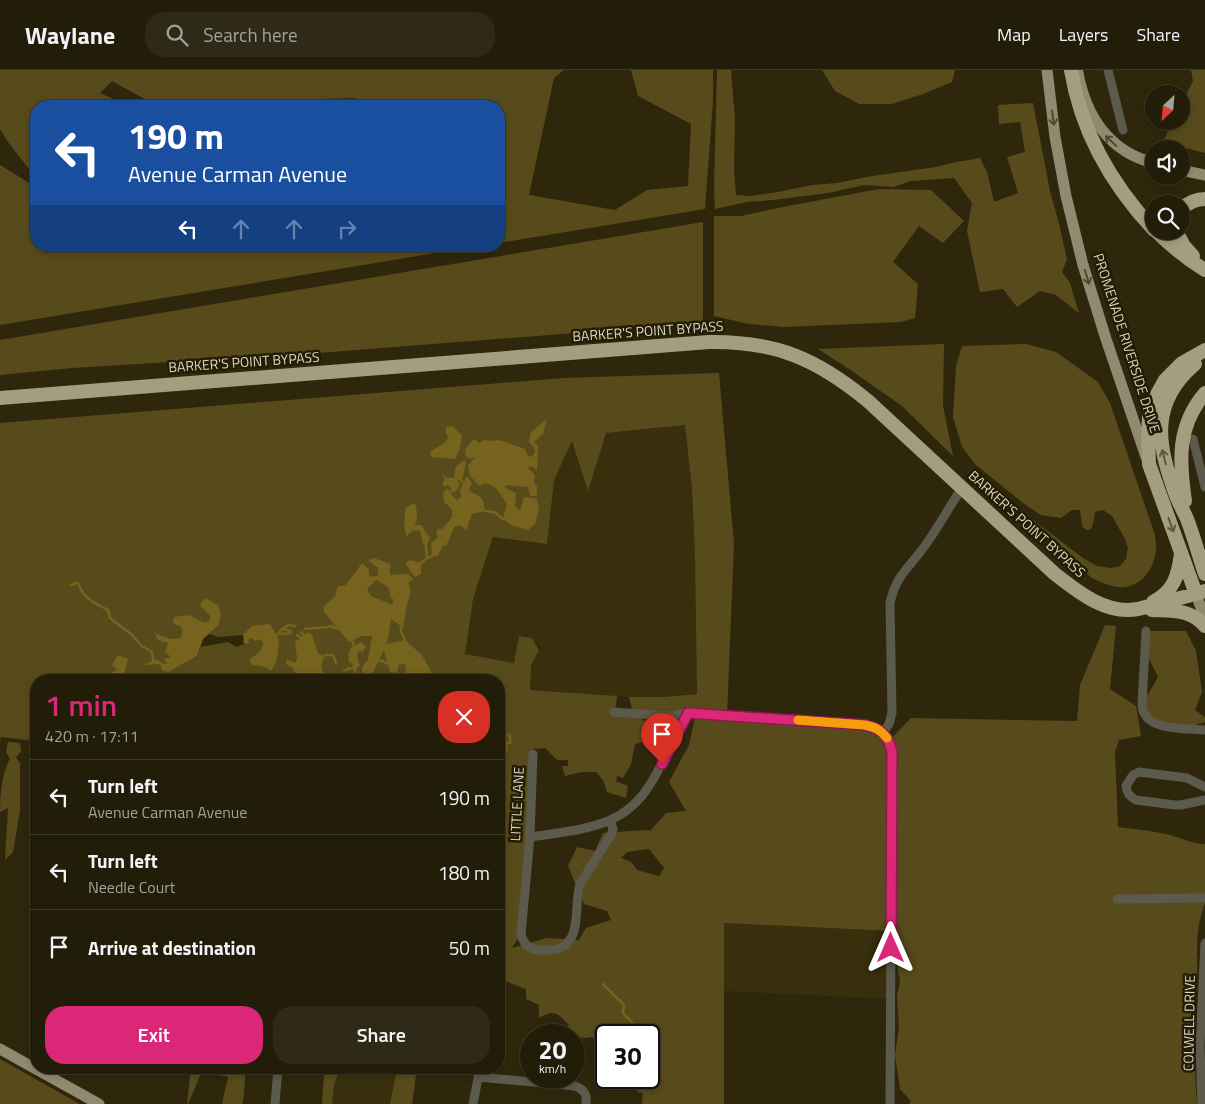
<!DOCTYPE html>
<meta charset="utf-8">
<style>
:root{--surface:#221d09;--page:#2e2a17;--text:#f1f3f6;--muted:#a2a29c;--line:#3f3b2a;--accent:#db2777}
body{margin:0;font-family:"Titillium Web",sans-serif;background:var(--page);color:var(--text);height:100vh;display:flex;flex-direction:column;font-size:19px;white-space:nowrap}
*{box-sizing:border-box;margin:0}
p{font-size:16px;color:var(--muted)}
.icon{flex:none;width:28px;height:28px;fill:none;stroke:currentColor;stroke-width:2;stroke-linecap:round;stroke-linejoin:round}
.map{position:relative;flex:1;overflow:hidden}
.details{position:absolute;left:30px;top:604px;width:475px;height:400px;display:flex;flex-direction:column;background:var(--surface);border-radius:20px;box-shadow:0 2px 8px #0003,0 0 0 1px var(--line)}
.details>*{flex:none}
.hud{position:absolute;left:30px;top:30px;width:475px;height:152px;border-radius:20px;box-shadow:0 2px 8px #0003,0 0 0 1px var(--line);background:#1a4fa0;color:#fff;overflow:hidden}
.needle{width:32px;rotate:206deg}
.fabs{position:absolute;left:1145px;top:15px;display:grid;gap:10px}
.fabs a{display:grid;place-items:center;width:45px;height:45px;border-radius:50%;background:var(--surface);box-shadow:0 2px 8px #0003,0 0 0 1px var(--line);font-size:25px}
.speed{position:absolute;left:520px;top:954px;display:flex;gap:10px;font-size:25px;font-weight:700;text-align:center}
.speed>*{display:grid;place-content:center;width:65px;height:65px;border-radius:50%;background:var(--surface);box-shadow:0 2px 8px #0003,0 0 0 1px var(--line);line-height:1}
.speed small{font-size:12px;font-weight:400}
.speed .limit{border:2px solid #111;border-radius:8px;background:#fff;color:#111}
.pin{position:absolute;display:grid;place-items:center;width:42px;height:42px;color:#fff;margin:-51px -21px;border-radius:50% 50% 50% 0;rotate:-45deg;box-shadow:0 0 5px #0007}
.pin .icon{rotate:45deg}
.me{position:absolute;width:55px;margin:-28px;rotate:0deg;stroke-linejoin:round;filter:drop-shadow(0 0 4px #0008)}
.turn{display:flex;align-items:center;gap:18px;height:105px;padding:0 15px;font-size:22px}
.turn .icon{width:65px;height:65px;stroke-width:2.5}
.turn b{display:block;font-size:35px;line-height:42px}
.lanes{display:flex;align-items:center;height:48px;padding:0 15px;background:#0003;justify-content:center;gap:25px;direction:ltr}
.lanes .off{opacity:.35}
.round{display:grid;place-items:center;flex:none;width:52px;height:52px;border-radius:20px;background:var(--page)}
.overview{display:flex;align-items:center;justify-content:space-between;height:85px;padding:0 15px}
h1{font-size:30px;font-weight:600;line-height:38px;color:var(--accent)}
.cta{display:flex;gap:10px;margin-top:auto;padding:10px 15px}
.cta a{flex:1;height:58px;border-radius:20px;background:var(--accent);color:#fff;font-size:20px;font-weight:600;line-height:58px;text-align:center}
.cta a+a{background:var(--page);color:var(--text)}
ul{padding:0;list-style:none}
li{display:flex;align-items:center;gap:15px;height:75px;padding:0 15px;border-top:1px solid var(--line)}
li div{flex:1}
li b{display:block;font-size:19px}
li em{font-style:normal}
header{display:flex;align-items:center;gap:30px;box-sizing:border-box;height:70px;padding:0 25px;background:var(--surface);border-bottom:1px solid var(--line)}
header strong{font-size:24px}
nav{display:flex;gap:28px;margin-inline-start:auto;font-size:18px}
.search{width:350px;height:45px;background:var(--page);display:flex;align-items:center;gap:12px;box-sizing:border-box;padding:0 18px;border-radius:20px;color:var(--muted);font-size:19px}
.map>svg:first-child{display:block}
.built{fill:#382f0c}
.green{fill:#584b1b;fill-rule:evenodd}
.water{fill:#76631d;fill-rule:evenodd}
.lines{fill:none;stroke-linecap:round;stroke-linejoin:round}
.stream{stroke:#76631d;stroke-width:2.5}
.minor{stroke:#5c594d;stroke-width:9}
.major{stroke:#908a71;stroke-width:11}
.highway{stroke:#a59d7f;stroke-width:14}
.oneway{stroke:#4f492f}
.oneway2{stroke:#5e573b}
.route-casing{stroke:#8e194d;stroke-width:12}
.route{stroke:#db2777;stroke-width:9}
.slow{stroke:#f59e0b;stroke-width:9}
.labels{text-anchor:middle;stroke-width:5;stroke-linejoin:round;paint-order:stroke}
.street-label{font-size:14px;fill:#d9d4c5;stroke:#241d03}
</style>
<header>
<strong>Waylane</strong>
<div class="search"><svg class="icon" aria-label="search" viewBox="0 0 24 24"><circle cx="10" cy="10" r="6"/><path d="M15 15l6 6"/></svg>Search here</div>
<nav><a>Map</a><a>Layers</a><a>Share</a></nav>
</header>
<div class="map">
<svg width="1205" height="1034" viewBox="0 0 1205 1034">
<rect width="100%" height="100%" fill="#2e270c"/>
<path class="built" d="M685 355 692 419 695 487 697 624 664 627H629L530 620 531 596 541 578 532 568 519 566 514 593 464 584 473 529 493 467 547 474 554 409 572 371 588 420 606 363Z
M723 853 891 861V929L723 921Z
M341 998H396V1004L390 1034H332L334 1015Z"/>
<path class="green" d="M0 0H564L554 8 529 125 615 140 647 120 688 116 691 54 638 26 631 0H713V31L705 139 499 173V36H355V28L323 29 318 36H157L112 11 100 23 130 36H36V108L8 72 0 59Z
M717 0H731L735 49 734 99 736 125 750 126 778 122 812 115 837 113 872 106 936 97 957 92 980 88 987 102 994 132 1018 123 1007 87 1025 82 1020 52 999 54 998 35 1033 33 1050 121 1059 154 1067 189 1062 202 1070 213 1079 243 1056 225 1040 221 1017 237 1003 219 980 222 967 161 972 133 954 108 911 111 893 117 864 115 828 123 773 130 747 132 715 139 714 117Z
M822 0H955L952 12 923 24 892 34H859L835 21Z
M1191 0H1205V83L1163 72 1173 51H1181V35L1193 11Z
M0 95 36 117V176H478L0 255Z
M879 119 931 120 964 151 943 173 919 156 893 192 918 214 915 248 901 252 784 257 749 254 714 246V146H741L783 137Z
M703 152V253L318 283 72 298 0 305V270Z
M944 274 943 336 953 386 902 336 849 299 818 279Z
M1026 274 1056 282 1098 312 1110 333 1155 465C1155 470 1157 475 1156 480 1154 500 1140 519 1118 517 1109 516 1101 512 1092 508L1019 446 1032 449 1083 488 1097 496 1111 498 1120 496 1126 489 1128 478 1125 469 1112 446 1103 440 1095 442 1093 454 1091 459 1086 460 1082 456 1080 440H1072L1061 448 1041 445 1023 433 976 395 962 377 953 347 956 296 962 276Z
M719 303 734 474 727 645 865 655 889 671 911 648 1077 651 1080 615 1105 555 1116 556 1110 619 1136 636 1141 666 1119 670 1115 682 1118 757C1135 759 1153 761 1170 765 1182 768 1193 774 1205 774V833C1194 861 1198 885 1197 914 1197 924 1195 934 1195 945 1193 974 1195 1004 1197 1034H909L911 1031 900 1019 895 985 899 958 897 926 900 911 891 861 724 853V1034H642L643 1023 637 1022 639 1012 634 1008H649V965H606V984L592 967 586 968 575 967 574 988V965H563V963L569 955C558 944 555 938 539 948V935L526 929V919L499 909V610H36V671L1 667 0 672V353L564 308ZM685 355 692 419 695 487 697 624 664 627H629L633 643 615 642 617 626 530 620 531 596 539 580 532 568 519 566 514 593 465 584 473 529 493 467 547 474 554 410 572 371 588 421 606 363ZM189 545 204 552 209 551 210 546 218 556 209 564 219 567 243 565 244 570 243 572 245 574 236 577 228 572 200 577 197 586 178 596 160 594H167L171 587 168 573 156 563 172 569 180 568 182 563 181 557ZM696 643 689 675 669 712 686 741 666 743 650 761 644 760 603 763 595 781 577 777 568 796 584 834 607 841 611 850 586 858 579 870 547 868 512 878 521 864 533 679 545 678 557 690H568V696H562L565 706 581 702H596L603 710 607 722 626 728 628 716 616 711 617 706 623 708 631 694 635 674 654 670 655 657 634 644ZM649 779 664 798 659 806 637 800 631 792 621 788 627 782Z
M1146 561H1186L1196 581 1202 622 1195 640 1205 647V652L1185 658 1157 655 1142 635 1158 607 1145 580Z
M8 672 20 673 21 681 16 688 20 693V740L13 782 5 790 8 738 0 742C0 726 2 702 10 689L6 682Z
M0 989 78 1033 79 1034H0Z
M191 998H246L243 1032 242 1034H222L228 1007 202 1001 188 1034H187Z
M318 998H341L334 1015 332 1034H322L324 1005Z
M396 998H417L412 1034H390L396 1004Z"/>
<path class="water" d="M547 349 543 364 534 372 538 376 537 400 531 396 528 398 535 405 534 413 537 416V426H530L528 417 507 415 505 418 516 423 515 436 520 441 524 427 537 429 539 439 535 454 528 460 511 455 503 449 507 434 496 418 486 413 480 416 470 406 468 396 475 387 470 389 466 386 465 379 474 369 479 373 484 370 494 371 499 370 525 379 528 386 531 387 535 383 534 377 529 372 531 362Z
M453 356 462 366 460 378 455 389 431 387 430 382C438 376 443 376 449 367L446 364V357Z
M463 391H466L462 411 457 410 460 414 455 423 448 415 444 417 442 414 445 409 441 404 449 408H454L456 396Z
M467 406 472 413 469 420C473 424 475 423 479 426 484 429 484 436 485 441L472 444 466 461 462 456H455L446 476 443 475 438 486H432L431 473 438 468 436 463 438 459H442L452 447V439L444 432 443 422 448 418 450 424 457 430 461 427 460 420Z
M415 433C417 441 418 447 415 455H421L430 468 426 477 423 474 420 461C414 459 411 461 407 466 403 457 404 447 406 437Z
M374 488 390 494V505L409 504 413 510 408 513 411 520 406 539 403 558 391 549 387 574 405 570 422 585 434 607 431 610H403L406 601 405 594 399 595 397 603 390 602 384 580 372 604 365 608 362 604V597L368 590 372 566H362L349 572 324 542V536L335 527 337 517 346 515 362 493 369 500V506L373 507 378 505V498L368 490ZM376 510C384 514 391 517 390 527L394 530 392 535 371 526 367 519Z
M410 490 421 493V504L415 507C411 503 410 498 405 494Z
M205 528 218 535 221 544 218 556 203 569 197 586 168 602 163 601 160 594 145 595C153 590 156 587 164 594H167L164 589 171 587 165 582 168 573 158 570 155 563 172 569 180 568 182 563 181 557 173 553 174 547 189 545 204 552 209 551 210 546 200 535Z
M270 554 279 570 277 590 271 601C268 599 265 596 261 596 255 595 252 597 249 590 257 582 262 585 263 572L259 569 255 571 251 568 248 570 249 573 246 574 243 572 244 570 243 565 252 556Z
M308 562 312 565 318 583 324 586 321 597 327 610H299L293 598 286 594V589L295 593 297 588 295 572Z
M361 572 366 576 363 582 359 581 357 586 360 595 355 601 352 599 353 594 349 592C347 580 350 577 361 572Z
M118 585 128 589 123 609 107 605 117 599 112 595Z"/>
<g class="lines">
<path class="stream" d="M462 411 464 413
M450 424 452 420
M485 441 494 442 503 449
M426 477 427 488
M421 493 427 488 432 486
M71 515 78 513C83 528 94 533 108 540L110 548 131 564 142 576 152 582 153 590
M401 556V561L405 570
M284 558 289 555 295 556
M305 559C313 557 325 559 331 556L338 559
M301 562 304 565
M279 563 285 564 291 563
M277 565 282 559 291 561
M297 565 301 568
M352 570 354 576
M324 586 326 585H333L336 593
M379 591H383L388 594
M344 600H348V598L352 599
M353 610 355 601
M364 610 365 608 369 610
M499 625 503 627V632
M499 647 504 649 500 654 501 657
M507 680 505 673H510V667L508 664
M603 914 624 935 623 943 644 965
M649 970 658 982"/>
<path class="minor" d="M1108 0 1123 60
M1193 369 1205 417
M1146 561 1142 635C1142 636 1143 643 1144 643 1152 661 1188 658 1205 660
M614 642 668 646 688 643 865 655C882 659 888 665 892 682L890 1034
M883 663 889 654 892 643 890 533C896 505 909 498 924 477 938 458 949 437 962 418
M533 684 530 767 521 864C525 879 533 881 548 880 558 880 565 878 571 868 579 855 575 830 580 814L612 763 613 759 610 750
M1205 717 1187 708 1139 702 1133 705 1126 716C1127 723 1129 726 1136 730L1175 735H1181L1205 730
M530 767C556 763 583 761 608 751 638 739 652 714 665 687 673 672 681 657 688 643
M1117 829 1205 828
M478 1007 575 1016C585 1020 587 1024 586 1034
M275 1034 278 998
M473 1034 480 998
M1202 1034 1200 975 1205 873"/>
<path class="major" d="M1047 0 1055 67 1066 126 1083 195 1106 269 1146 387
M1078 3C1086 46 1109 82 1154 93
M1181 100 1205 105
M1196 524 1205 549
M0 979 99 1034"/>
<path class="highway" d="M1071 0C1081 61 1112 115 1154 160
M1181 139C1188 133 1195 129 1205 129
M1156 161C1171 176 1187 189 1205 200
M1176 161 1184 176 1193 186
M1195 294C1148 334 1158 377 1177 428 1180 435 1184 442 1187 449 1194 467 1199 486 1205 504
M0 328 709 272C776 271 817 289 868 331L1055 504C1078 522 1106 545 1138 539 1147 537 1155 534 1164 532 1178 529 1192 525 1205 521
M1185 431C1179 390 1177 356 1205 323
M1196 524 1149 394 1148 366 1149 348 1155 328 1165 310 1182 293 1205 280
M1153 532C1174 521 1178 506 1181 484
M1152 540C1173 541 1190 539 1205 556"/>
</g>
<defs><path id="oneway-shaft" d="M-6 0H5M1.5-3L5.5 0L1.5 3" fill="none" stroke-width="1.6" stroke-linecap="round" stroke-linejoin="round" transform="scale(1.25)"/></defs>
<g class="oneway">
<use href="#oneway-shaft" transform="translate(1053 48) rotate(83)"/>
<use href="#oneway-shaft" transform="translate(1111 71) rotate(-137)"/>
<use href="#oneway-shaft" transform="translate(1087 207) rotate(73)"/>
</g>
<g class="oneway2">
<use href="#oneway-shaft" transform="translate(1164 387) rotate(-104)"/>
<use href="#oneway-shaft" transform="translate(1171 455) rotate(70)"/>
</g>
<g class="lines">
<defs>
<path id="route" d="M662 694 688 643 865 655C882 659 888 665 892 682L891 878"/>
</defs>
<use href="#route" class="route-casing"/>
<use href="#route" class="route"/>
<path class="slow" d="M798 650 865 655C875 657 881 660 887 668"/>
</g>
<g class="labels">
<g class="street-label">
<text transform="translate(648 261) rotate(-4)" y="5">BARKER'S POINT BYPASS</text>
<text transform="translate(1127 273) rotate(72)" y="5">PROMENADE RIVERSIDE DRIVE</text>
<text transform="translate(244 292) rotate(-4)" y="5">BARKER'S POINT BYPASS</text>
<text transform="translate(1027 454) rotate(42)" y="5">BARKER'S POINT BYPASS</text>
<text transform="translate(517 734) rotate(-87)" y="5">LITTLE LANE</text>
<text transform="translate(1189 953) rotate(-89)" y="5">COLWELL DRIVE</text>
</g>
</g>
</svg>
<div class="fabs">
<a><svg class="needle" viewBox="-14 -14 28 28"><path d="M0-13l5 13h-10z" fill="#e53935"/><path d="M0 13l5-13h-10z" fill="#a2a29c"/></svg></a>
<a><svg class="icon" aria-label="sound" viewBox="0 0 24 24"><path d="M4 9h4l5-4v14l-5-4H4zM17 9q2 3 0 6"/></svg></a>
<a><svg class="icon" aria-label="search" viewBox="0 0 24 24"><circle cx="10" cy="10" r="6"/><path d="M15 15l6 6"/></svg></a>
</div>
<div class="speed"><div>20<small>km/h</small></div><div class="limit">30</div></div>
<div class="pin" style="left:662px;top:694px;background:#d93025"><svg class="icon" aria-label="arrive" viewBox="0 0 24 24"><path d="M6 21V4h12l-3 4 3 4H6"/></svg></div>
<svg class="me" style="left:891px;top:878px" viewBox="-20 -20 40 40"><path d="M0-17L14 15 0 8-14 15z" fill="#db2777" stroke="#fff" stroke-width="4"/></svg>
<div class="hud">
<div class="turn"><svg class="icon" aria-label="left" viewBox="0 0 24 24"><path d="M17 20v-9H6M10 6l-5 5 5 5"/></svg><div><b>190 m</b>Avenue Carman Avenue</div></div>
<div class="lanes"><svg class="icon" aria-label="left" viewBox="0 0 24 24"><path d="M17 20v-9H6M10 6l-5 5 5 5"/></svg><svg class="icon off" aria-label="ahead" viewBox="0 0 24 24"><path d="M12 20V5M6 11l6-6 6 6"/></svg><svg class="icon off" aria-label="ahead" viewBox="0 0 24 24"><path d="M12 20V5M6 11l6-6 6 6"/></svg><svg class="icon off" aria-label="right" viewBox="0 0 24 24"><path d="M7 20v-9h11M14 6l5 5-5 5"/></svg></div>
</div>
<section class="details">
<div class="overview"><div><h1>1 min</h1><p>420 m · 17:11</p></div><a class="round" style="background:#d93025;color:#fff"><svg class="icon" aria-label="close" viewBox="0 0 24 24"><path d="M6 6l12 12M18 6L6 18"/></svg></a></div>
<ul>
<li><svg class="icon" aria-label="left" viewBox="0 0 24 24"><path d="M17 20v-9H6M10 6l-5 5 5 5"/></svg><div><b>Turn left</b><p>Avenue Carman Avenue</p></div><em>190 m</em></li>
<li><svg class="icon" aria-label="left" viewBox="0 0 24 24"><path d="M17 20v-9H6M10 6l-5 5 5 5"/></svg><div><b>Turn left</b><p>Needle Court</p></div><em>180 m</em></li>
<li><svg class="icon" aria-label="arrive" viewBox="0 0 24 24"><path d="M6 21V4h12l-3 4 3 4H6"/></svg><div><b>Arrive at destination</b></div><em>50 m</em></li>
</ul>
<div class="cta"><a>Exit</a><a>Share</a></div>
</section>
</div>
